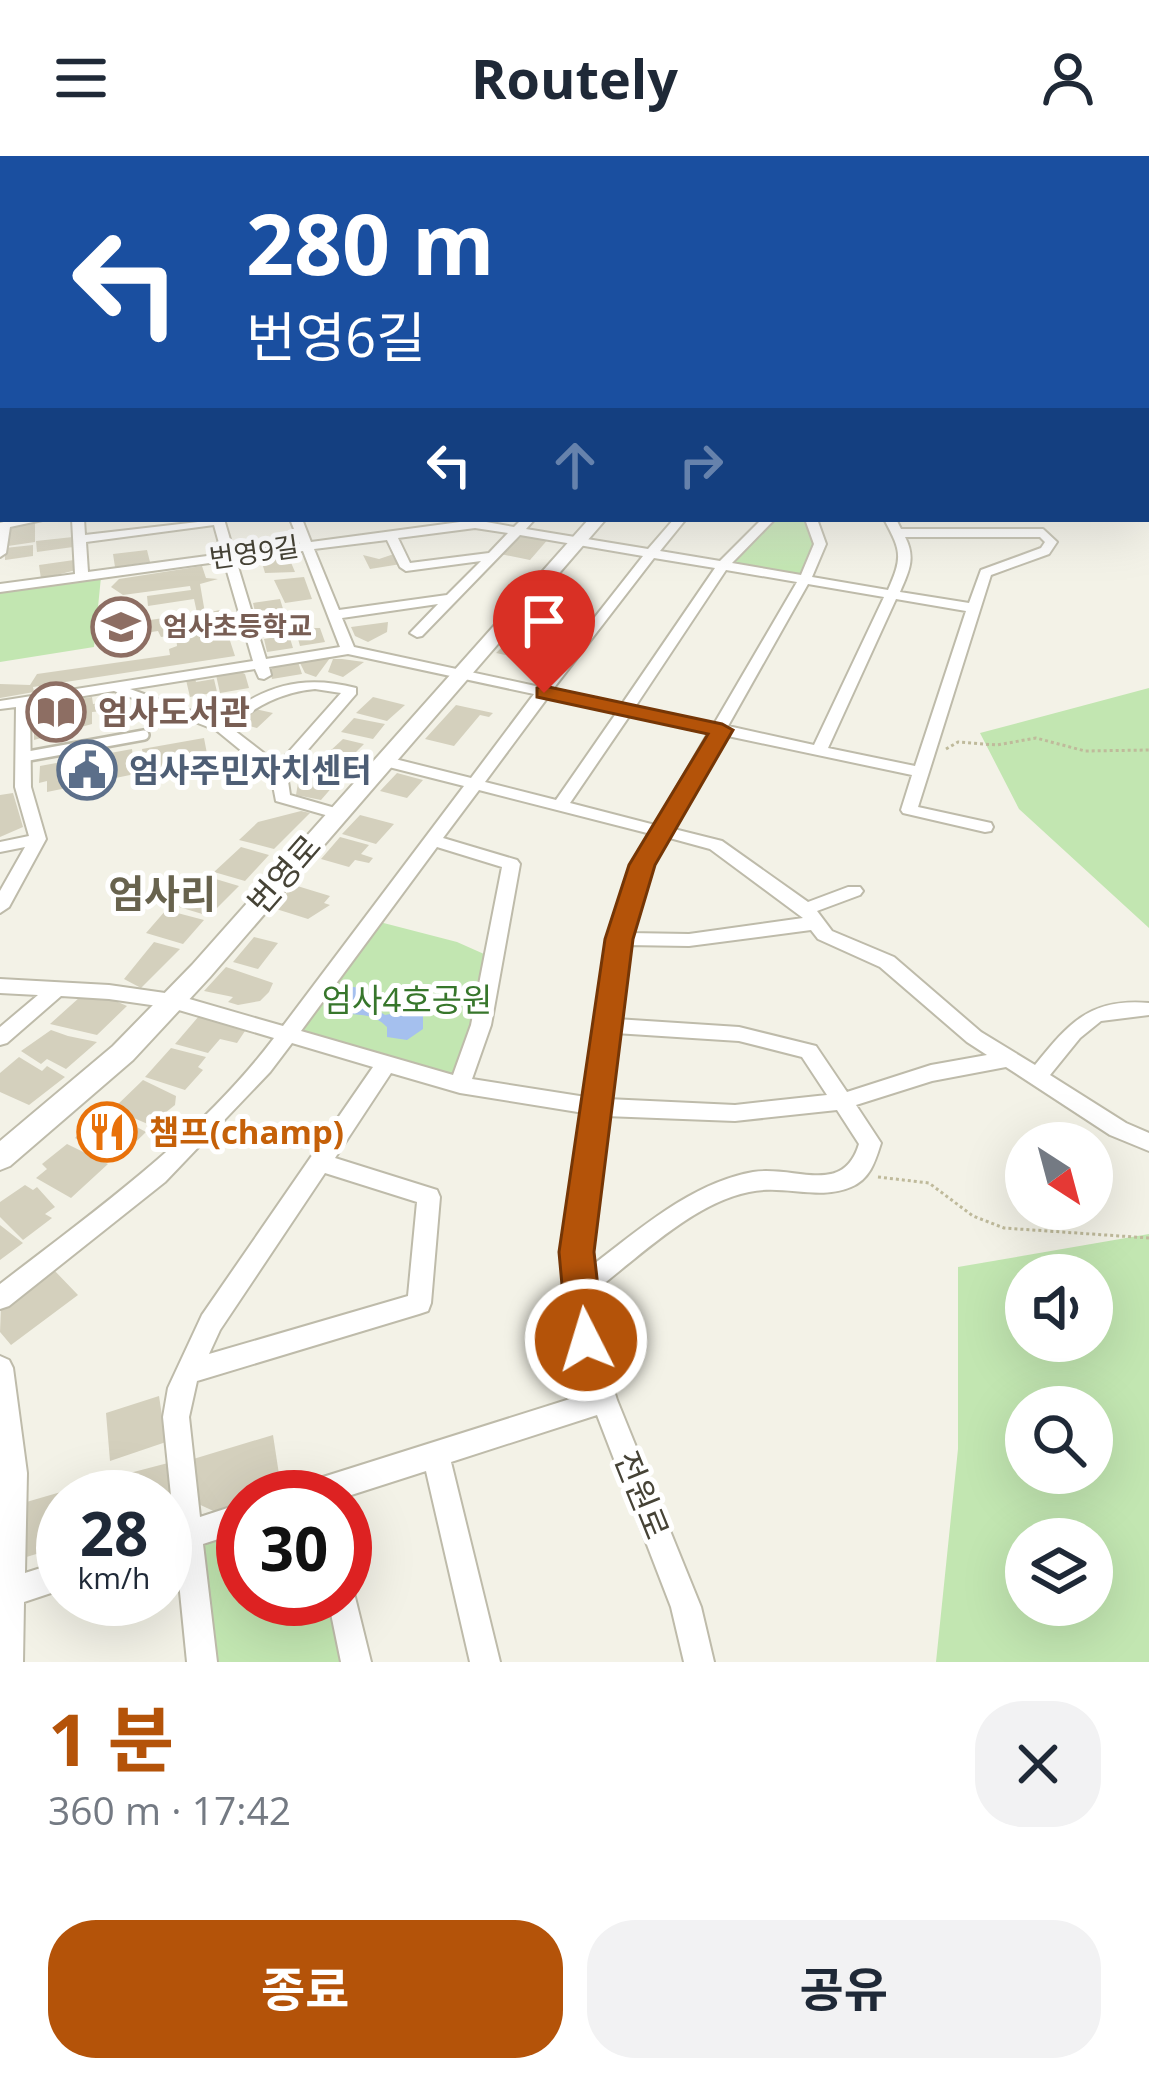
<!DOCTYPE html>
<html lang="ko">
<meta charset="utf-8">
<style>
:root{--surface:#fff;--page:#f2f2f3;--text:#1f2937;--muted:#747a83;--accent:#b45309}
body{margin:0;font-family:"Open Sans","Noto Sans KR",sans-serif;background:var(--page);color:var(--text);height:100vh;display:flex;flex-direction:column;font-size:45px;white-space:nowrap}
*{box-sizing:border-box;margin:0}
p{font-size:39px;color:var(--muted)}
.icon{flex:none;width:66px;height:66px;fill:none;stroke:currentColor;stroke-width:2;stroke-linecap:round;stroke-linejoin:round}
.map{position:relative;height:1506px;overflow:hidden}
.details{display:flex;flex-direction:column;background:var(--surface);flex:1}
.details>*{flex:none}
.guide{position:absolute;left:0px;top:0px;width:1149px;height:366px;box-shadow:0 12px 48px #0002;background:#1a4fa0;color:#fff;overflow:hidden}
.needle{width:78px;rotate:144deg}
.fabs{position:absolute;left:1005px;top:966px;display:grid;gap:24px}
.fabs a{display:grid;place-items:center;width:108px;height:108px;border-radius:50%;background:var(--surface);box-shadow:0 12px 48px #0002;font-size:60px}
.speed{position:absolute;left:36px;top:1314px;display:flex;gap:24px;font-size:60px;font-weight:700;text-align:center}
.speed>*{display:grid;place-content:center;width:156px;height:156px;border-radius:50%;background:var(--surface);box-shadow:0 12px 48px #0002;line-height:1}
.speed small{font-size:30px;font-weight:400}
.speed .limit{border:18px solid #d22;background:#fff;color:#111}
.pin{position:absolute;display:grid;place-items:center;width:102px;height:102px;color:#fff;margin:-123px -51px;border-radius:50% 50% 50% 0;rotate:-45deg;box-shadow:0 0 12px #0007}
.pin .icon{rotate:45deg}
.me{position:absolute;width:132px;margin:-66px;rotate:355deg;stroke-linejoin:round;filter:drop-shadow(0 0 9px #0008)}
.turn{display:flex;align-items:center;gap:42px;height:252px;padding:0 48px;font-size:54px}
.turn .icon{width:156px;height:156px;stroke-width:2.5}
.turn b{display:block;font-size:84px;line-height:102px}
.lanes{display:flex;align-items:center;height:114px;padding:0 48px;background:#0003;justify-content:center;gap:60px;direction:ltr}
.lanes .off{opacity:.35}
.round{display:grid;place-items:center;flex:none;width:126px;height:126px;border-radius:48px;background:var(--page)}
.summary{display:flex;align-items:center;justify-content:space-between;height:204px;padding:0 48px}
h1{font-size:72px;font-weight:700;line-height:90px;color:var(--accent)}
.primary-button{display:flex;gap:24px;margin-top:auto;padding:24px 48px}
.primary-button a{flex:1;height:138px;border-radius:48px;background:var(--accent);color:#fff;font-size:48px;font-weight:700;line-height:138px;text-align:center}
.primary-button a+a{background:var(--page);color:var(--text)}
header{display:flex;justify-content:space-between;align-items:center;height:156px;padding:0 48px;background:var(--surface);font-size:54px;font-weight:700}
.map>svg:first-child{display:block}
.green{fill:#c2e6b1;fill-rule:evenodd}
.water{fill:#a5c0ee}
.building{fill:#d4d0bd}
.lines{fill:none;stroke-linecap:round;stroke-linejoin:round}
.service-casing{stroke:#bebbaa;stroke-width:14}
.minor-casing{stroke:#bebbaa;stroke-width:4}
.tertiary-casing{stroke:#bebbaa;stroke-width:4}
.path{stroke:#bfba9b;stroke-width:3;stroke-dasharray:3 3;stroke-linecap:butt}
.service{stroke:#fff;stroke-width:9}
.minor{fill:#fff;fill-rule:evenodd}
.tertiary{fill:#fff;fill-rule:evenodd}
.route{fill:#b45309;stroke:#753606;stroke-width:3}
.labels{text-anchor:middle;stroke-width:10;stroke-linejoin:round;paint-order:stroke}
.far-street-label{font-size:27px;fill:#464336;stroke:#fff}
.far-education-label{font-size:27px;font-weight:bold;fill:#785e54;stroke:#fff;text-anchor:start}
.education-label{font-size:33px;font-weight:bold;fill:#785e54;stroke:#fff;text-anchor:start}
.service-label{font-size:33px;font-weight:bold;fill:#4e5e75;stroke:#fff;text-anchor:start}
.street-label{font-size:33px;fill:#464336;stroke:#fff}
.park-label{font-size:33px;fill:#37762b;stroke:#fff}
.food-label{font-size:33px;font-weight:bold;fill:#c56008;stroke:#fff;text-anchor:start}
.quarter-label{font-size:39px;font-weight:bold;fill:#68634e;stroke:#fff}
</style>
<header><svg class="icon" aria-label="menu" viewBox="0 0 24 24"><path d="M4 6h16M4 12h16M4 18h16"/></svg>Routely<svg class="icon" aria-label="person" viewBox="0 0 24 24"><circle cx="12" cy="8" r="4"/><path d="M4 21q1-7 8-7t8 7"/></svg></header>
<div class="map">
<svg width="1149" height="1506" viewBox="0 0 1149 1506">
<rect width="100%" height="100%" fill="#f3f2e7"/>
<path class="green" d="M769 363H811L818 377 806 423 724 408Z
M101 421 94 491 0 506V435Z
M1149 532V772L1019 653 980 577Z
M372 764 457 786 493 802 460 929 289 879Z
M1149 1078V1506H936L958 1293V1111ZM1092 1119V1185H1026V1119ZM1092 1251V1317H1026V1251ZM1092 1383V1449H1026V1383Z
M243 1361V1443H343L356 1506H202L188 1378Z"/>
<path class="water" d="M353 831 364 832 371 850 385 859 411 854 423 860V873L407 884 387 881V871C368 852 352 864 333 852L336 840Z"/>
<path class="building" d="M35 365V386L8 390 10 368Z
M527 376 550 381 530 404 500 398Z
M73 381V391L37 396 36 385Z
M33 389V400L5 404V392Z
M147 394 150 406 115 411 113 398Z
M263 397H287L295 416 265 417 263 410 268 409Z
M394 398 401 408 370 413 363 399 379 403Z
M74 404 76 414 41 423 39 409Z
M202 410 206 422 218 423 200 428 205 457 220 454 235 500 33 531 34 536 0 542V528L30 529 37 518 170 499 169 493 177 490 176 479 161 481 158 475 132 479 130 467 197 457 194 443 148 450 147 440 191 434 190 430 123 439 111 431 119 423Z
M304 421 312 443 285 447 274 424Z
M280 443 284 456 256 460 253 447Z
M284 459 288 473 260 477V463Z
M388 466 387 476 368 486 355 480 351 471Z
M524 469 550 474 524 503 496 497Z
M295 472H320L325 486 300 490Z
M289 479 293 492 267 496 264 483Z
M330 502 316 521 305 517 300 507Z
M333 503H342L364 506 343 521 328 516Z
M298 506 302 518 272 523 270 514 275 510Z
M239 515 245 518 249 532 220 537 216 519Z
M195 522 196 526 214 523 217 536 190 541 186 524Z
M92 541 93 548 103 547V555L92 556V568L34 584V550Z
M373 541 405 549 387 565 356 557Z
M456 549 493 557 489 561 480 559 454 590 425 583Z
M250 552 273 557 257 572 234 566Z
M354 562 385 568 373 583 341 576Z
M204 582 208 603 145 614 142 593Z
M343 583 364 588 350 602 329 596Z
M132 593 135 618 47 636V625L39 627 40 610Z
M309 614 341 621 321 644 296 639 298 627Z
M397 617 423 624 407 642 380 635Z
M13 637 23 671 0 681V639Z
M301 655 310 657 274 693 239 684 258 666Z
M360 659 394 668 376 688 342 678Z
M340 681 369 689 361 698 373 702 369 707 355 704 349 711 321 703Z
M241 691 269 699 245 725 214 716Z
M209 721 239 730 209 760 179 751Z
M294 729 330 740 324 747 330 749 308 763 273 752Z
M166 754 204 764 183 788 146 777Z
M254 781 278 787 258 813 233 806Z
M154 786 180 793 141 832 124 823Z
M226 811 273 827 269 836 260 845 238 849 228 846 233 841 204 835Z
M80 841 111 843 127 850 97 879 50 868Z
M199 860 245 875 237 887 220 883 208 897 175 888Z
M51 874 68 880 97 886 66 913 47 903 41 908 21 895Z
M171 892 206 901 198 911 203 914 185 934 145 921Z
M19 901 42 915 47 910 65 921 29 949 0 936V917Z
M143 924 176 940 175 949 150 969 113 953Z
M101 952 146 976 116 1005 75 982Z
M67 988 108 1008 71 1042 36 1022 47 1013 42 1008Z
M25 1029 33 1034 37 1031 55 1051 45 1058 52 1062 23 1084 0 1061V1046Z
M0 1069 23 1087 0 1104Z
M53 1113 78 1139 11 1189 0 1176 1 1151Z
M159 1240 166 1286 110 1305 106 1257Z
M273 1279 282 1338 243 1341V1351L220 1358 194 1346 190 1304Z
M168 1307 171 1370 165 1371V1341H99V1325Z
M78 1331 79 1341H63V1390L23 1402V1347Z"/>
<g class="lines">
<defs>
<path id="service" d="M23 601 144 579"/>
<path id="minor" d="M1146 288 1149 289V295L1146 294Z
M0 294H3V300H0Z
M0 335H3V342H0Z
M15 363H47L10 371 6 397 0 401V367Z
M72 363H84L85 379 224 363 234 397 300 388 290 363H302L311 386 475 364 514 371 522 363H535L526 373 648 393 674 363H686L660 395 720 405 762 363H775L732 407 801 419 814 388 805 363H817L826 388 812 421 888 434C903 400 901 395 884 363H896L901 373H1043L1057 386 1049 398 991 419 918 651 991 667 993 671 991 675 985 676 903 657 901 654 912 619 723 579 670 672 722 685 808 746 848 731H860L863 735 860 739 817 755 832 775 894 801 981 876 1035 909C1069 867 1090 842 1149 847V859L1101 865 1080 882 1050 919 1126 967 1149 977V995L1110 979 1006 911 932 925 856 949 881 987C875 1006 870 1023 851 1031 819 1045 783 1028 749 1036 693 1047 638 1102 593 1136L598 1184 617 1244 701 1451 714 1506H684L671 1451 597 1259 451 1306 500 1506H470L426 1315 345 1341H290L294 1331 304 1327 589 1237 574 1184 565 1096 584 957 460 937 391 917 335 1002 437 1034 440 1041 431 1147 428 1155 419 1158 197 1225 189 1261 200 1361 243 1347V1375L203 1388 217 1506H187L176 1396 165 1400V1372L174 1369 163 1261 168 1232 202 1159 373 911 292 887 270 916 165 1026 9 1150 0 1153V1128C97 1053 199 981 274 882L172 852 109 843 61 840 7 887 0 889V871L38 839 0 837V823L109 829 172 838 283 870 464 630 377 608 375 605 377 602 383 600 471 622 534 538 348 498 269 511 271 519 264 523 259 522 255 513 130 533 219 565C263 530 301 518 356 532V538L287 618 290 639 342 654 344 657 342 660 336 662 276 645 271 619 216 574 114 535 30 549 31 631 46 683 9 751 0 757V735L25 691 0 696V686L29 680 15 631 16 551 0 553V545L253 505 224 405 0 436V428L75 418ZM214 369 222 398 88 416 86 386ZM475 372 508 377 489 397 410 407 398 382ZM520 379 643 400 540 531 354 491 342 462 438 448 410 477 417 481 422 480ZM905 381H1040L1045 386 1041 392 981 414 969 447 900 436C909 415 916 402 905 381ZM387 384 400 411 406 415 481 405 447 439 339 454 314 393ZM303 395 340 491 266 503 236 404ZM654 402 715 412 622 548 553 533ZM726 414 797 426 714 568 635 551ZM808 428 884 441 814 589 728 570ZM896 443 966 455 915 610 828 592ZM315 533 341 537 278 608 230 571C256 550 282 536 315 533ZM548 541 617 556 556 644 485 626ZM630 559 709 576 655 669 570 647ZM479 634 651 678 616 753 605 804 586 941 472 923 491 869 520 708 517 704 443 682ZM666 681 710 693 803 762 689 778 629 777 634 753ZM437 691 502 711 471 869 453 919 301 875ZM811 774 818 783 880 811 967 886 987 899 931 909 847 936 816 890 739 871 616 863 626 789 689 790ZM615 877 739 885 802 901 827 939 735 949 607 943ZM837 954 859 988C843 1041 795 1009 753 1016 691 1027 639 1074 590 1111L589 1096 605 960 735 965ZM325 1017 417 1046 408 1140 209 1198 220 1174Z
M0 1200 9 1204 13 1212 27 1317 25 1417 63 1405V1433L24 1446 23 1506H0Z
M345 1429 353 1433 371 1506H341L328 1443H345Z"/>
<path id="tertiary" d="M589 363H606L210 821 133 904 10 1010 0 1014V985L113 890 192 809Z"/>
</defs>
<use href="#service" class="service-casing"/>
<use href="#minor" class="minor-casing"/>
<use href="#tertiary" class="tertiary-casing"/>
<path class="path" d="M946 593 958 586 997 589 1036 582 1085 595 1149 594
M878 1021 929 1027 973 1060 1004 1072 1149 1082"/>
<use href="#service" class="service"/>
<use href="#minor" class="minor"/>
<use href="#tertiary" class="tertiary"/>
</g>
<linearGradient id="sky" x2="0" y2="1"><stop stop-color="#8db9ea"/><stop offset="0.5" stop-color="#faf9f4"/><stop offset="1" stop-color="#faf9f4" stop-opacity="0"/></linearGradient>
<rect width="1149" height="422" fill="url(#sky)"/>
<path class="route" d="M544 530 722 568 733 574 655 709 633 783 594 1096 604 1184 599 1196 586 1201 572 1196 567 1184 559 1096 605 783 629 709 708 578 537 541V532Z"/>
<defs>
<symbol id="school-ring" viewBox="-11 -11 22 22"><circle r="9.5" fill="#fff" stroke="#8d6e63" stroke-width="1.5"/><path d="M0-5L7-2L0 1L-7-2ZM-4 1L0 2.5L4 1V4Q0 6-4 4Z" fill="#8d6e63"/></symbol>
<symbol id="library-ring" viewBox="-11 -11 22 22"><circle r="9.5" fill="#fff" stroke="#8d6e63" stroke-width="1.5"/><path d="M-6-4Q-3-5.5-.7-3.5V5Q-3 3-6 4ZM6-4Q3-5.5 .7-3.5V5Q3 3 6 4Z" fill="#8d6e63"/></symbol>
<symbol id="civic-ring" viewBox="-11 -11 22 22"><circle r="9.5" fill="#fff" stroke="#5c6f8a" stroke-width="1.5"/><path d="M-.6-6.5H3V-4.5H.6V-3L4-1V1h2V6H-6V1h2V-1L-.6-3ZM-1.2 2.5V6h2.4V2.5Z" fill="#5c6f8a"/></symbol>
<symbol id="restaurant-ring" viewBox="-11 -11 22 22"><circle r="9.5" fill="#fff" stroke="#e8710a" stroke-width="1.5"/><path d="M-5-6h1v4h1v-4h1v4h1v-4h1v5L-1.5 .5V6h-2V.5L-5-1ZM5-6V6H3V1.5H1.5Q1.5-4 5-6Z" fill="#e8710a"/></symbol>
</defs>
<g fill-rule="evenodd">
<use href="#school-ring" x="88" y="438" width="66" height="66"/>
<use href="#library-ring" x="23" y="523" width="66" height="66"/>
<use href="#civic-ring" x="54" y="581" width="66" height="66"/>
<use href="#restaurant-ring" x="74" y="943" width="66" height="66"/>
</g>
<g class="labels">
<g class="far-street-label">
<text transform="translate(254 397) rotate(-8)" y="9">번영9길</text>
</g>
<g class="far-education-label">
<text x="163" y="480">엄사초등학교</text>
</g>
<g class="education-label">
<text x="98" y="568">엄사도서관</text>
</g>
<g class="service-label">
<text x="129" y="626">엄사주민자치센터</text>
</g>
<g class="street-label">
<text transform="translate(284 718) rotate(-49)" y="12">번영로</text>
<text transform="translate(642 1339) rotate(68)" y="12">전원로</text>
</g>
<g class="park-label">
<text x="407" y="856">엄사4호공원</text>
</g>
<g class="food-label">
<text x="149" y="988">챔프(champ)</text>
</g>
<g class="quarter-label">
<text x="162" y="752">엄사리</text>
</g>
</g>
</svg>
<div class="fabs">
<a><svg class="needle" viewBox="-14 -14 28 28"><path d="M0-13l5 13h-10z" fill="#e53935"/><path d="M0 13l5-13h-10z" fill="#747a83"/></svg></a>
<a><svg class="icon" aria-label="sound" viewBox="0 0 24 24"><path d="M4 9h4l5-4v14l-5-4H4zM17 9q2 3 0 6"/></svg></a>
<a><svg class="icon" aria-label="search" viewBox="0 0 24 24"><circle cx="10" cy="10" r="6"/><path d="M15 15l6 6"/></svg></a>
<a><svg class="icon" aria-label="layers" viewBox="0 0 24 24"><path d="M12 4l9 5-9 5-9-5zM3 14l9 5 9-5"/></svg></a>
</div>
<div class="speed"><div>28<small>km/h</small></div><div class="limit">30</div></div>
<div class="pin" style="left:544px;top:537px;background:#d93025"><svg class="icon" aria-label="arrive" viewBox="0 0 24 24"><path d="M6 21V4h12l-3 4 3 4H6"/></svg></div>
<svg class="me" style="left:586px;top:1184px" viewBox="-20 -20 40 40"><circle r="17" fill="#b45309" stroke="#fff" stroke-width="3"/><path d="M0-11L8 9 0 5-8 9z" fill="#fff"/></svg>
<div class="guide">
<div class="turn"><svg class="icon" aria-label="left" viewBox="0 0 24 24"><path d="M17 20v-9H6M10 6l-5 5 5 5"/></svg><div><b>280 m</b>번영6길</div></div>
<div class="lanes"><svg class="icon" aria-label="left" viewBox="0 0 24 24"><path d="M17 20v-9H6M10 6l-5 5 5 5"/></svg><svg class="icon off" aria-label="ahead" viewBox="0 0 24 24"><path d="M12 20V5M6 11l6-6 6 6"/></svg><svg class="icon off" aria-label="right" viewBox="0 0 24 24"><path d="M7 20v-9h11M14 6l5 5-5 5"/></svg></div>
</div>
</div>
<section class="details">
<div class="summary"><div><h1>1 분</h1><p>360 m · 17:42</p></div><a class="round"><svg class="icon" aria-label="close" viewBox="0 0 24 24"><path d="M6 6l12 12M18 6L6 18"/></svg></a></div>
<div class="primary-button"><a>종료</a><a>공유</a></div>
</section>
